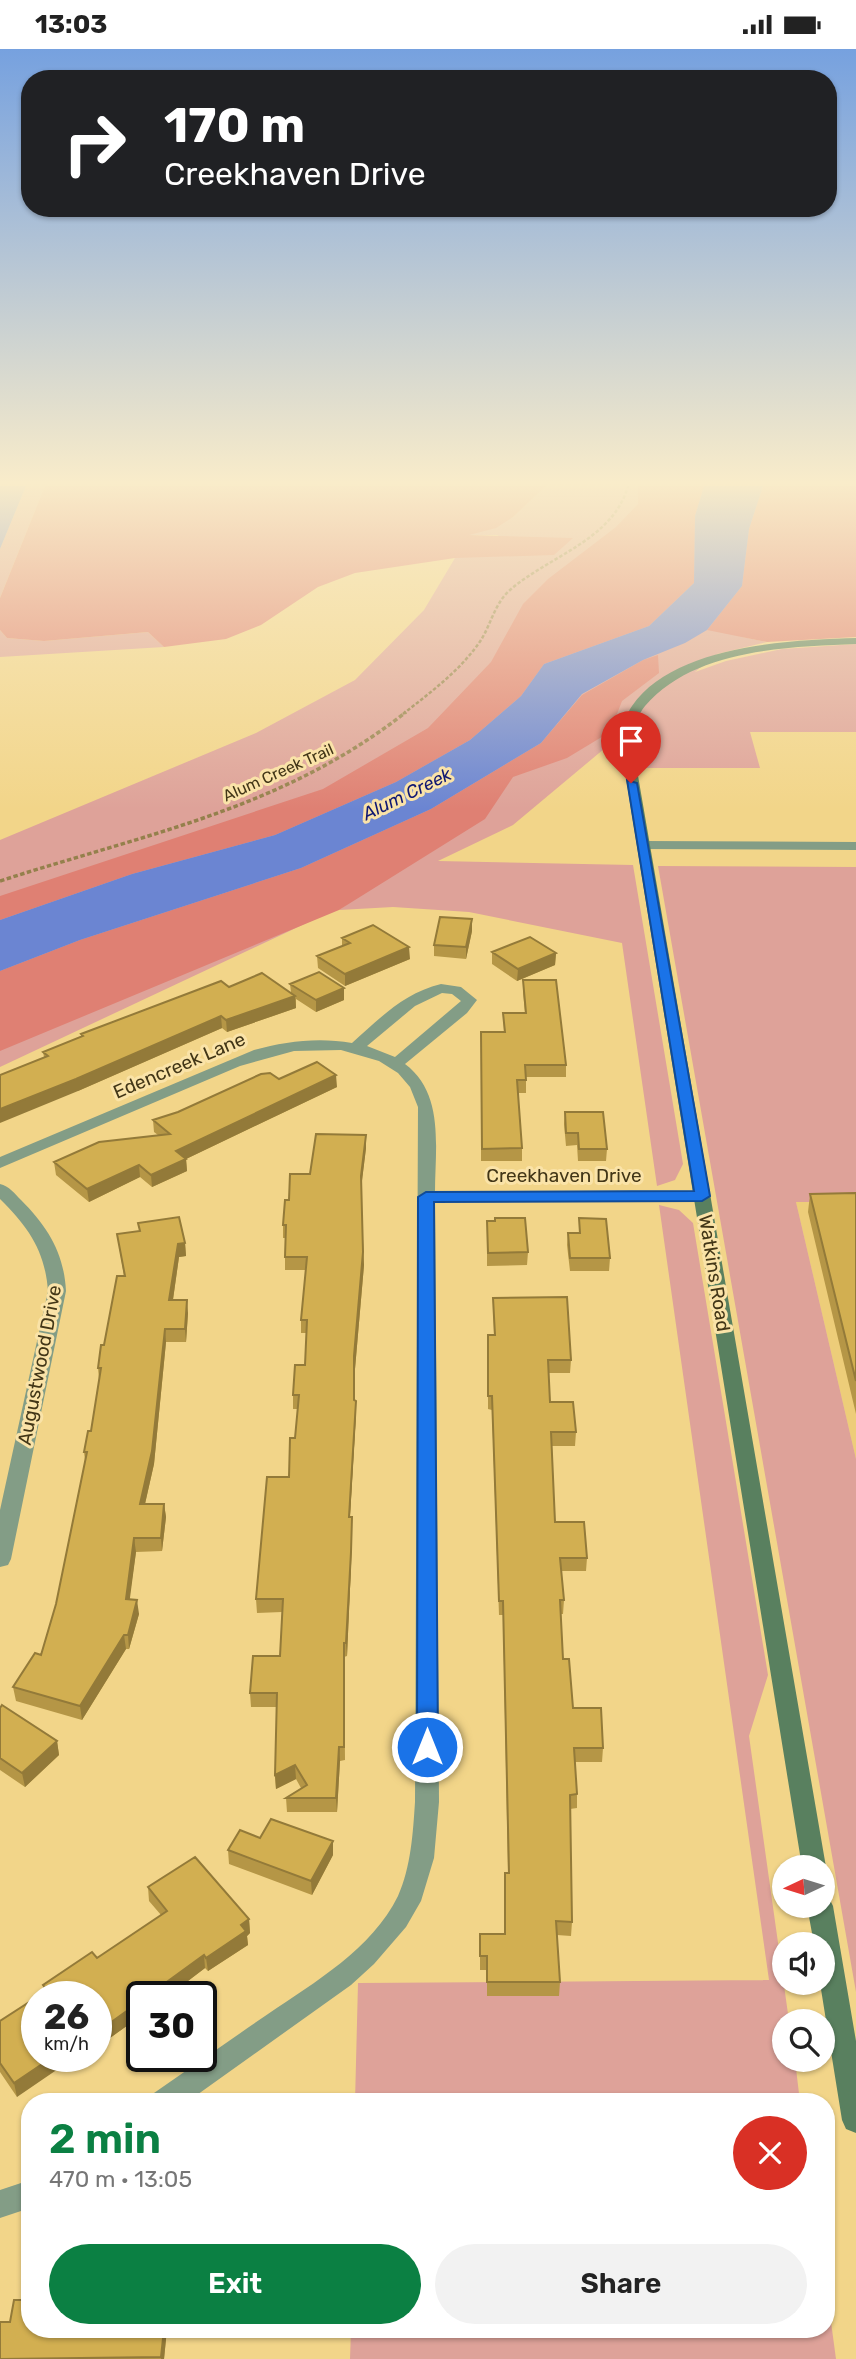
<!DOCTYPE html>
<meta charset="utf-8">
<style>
:root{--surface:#fff;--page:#f2f2f2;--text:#222;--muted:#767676;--accent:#0b8043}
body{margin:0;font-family:Rubik,sans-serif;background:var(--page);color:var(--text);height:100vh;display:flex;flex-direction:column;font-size:26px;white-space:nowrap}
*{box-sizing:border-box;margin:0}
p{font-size:23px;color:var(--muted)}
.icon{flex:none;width:38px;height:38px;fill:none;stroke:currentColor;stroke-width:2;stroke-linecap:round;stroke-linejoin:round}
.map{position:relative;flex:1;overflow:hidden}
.details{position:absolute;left:21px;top:2044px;width:814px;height:245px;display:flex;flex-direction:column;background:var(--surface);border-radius:28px;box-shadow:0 2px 5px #0004}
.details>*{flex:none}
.banner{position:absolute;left:21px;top:21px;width:816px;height:147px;border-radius:28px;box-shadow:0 2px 5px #0004;background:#202124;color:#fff;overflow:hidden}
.needle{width:46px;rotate:266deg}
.fabs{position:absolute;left:772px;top:1806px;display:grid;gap:14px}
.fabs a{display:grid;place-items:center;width:63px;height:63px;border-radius:50%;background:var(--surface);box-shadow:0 2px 5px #0004;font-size:35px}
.speed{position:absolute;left:21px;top:1932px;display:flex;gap:14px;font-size:35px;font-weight:700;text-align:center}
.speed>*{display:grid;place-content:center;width:91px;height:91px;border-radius:50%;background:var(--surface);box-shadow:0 2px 5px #0004;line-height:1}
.speed small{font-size:18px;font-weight:400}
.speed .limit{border:4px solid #111;border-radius:10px;background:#fff;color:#111}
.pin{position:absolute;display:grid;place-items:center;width:60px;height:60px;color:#fff;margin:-72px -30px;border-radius:50% 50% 50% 0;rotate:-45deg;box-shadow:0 0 7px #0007}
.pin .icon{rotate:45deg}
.me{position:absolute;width:77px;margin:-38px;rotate:0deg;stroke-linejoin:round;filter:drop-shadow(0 0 5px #0008)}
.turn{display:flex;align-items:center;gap:24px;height:147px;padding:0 28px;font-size:32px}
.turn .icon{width:91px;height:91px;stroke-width:2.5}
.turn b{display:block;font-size:49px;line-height:60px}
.round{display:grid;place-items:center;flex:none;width:74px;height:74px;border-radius:37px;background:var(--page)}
.overview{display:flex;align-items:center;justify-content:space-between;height:119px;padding:0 28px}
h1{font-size:42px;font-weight:600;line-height:52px;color:var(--accent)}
.action{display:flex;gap:14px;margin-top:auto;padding:14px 28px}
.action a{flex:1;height:80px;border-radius:42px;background:var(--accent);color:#fff;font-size:28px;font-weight:600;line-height:80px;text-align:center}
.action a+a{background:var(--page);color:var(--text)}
.status{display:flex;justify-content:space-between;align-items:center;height:49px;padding:0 35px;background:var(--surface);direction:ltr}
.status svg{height:19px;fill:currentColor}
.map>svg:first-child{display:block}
.built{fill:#edcd79}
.green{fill:#dea299}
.forest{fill:#df8073}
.water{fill:#6b85d2}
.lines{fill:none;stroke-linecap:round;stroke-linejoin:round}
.path-far1{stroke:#94804c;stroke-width:2.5;stroke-dasharray:3.5 2;stroke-linecap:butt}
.path{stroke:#94804c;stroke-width:3.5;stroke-dasharray:4.5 2.5;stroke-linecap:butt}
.lane{stroke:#839d86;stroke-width:8}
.street{fill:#839d86;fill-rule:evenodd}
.secondary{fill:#59805f;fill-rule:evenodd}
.wall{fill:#b59646}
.shaded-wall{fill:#937a39}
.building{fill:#d2af51;stroke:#937a39;stroke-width:2}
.route{fill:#1a73e8;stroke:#114b97;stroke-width:2}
.labels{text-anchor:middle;stroke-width:6;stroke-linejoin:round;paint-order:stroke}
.far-street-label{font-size:16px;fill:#423617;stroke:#fae3a8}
.far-water-label{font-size:18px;font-style:italic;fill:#101872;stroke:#fae3a8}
.street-label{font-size:19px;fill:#423617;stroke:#fae3a8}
</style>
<div class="status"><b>13:03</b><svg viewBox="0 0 49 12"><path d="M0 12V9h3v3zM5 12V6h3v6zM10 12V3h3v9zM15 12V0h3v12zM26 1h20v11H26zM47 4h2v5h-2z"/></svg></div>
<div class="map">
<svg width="856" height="2310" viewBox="0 0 856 2310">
<rect width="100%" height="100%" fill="#f2d589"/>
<path class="built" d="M796 1153H856V1410Z"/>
<path class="green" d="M26 437H45L0 549V500Z
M546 437H856L743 588 767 593 717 605 695 623 726 612 782 600 856 595V683H750L760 719H642L638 682 641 669 513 776 438 812 633 816 683 1115 675 1131 657 1137 622 894 469 863 393 858 339 861 349 854 0 1018V791L256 684 355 631 424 561 455 509 499 486H464L513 468Z
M0 581 7 589 44 592 148 583 164 598 0 608Z
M658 817 856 818V1153H796L856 1410V1943Z
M659 1156 679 1161 693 1174 768 1626 749 1687 789 1972H784V2011H795L800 2053H355L358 1934 769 1931Z
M826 2236 836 2310H350L351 2280H826Z"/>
<path class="forest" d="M45 437H546L513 468 496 479 469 486 573 489 554 506 455 509 355 524 318 538 261 576 226 590 164 598 148 583 44 592 7 589 0 581V549Z
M638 437H704L695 467 694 534 649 577 544 615 521 647 470 691 396 733 275 786 132 825 0 871V847L323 740 428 679 491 613 523 555 548 530 616 478 638 455Z
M763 437H856V588L767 593 707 581 742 537 749 480Z
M658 606 659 624 622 652 610 683 567 709 513 728 485 770 339 861 0 1002V922L80 891 301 819 431 760 541 694 582 646 643 611Z"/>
<path class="water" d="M0 437H26L0 500Z
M704 437H763L749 480 742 537 707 581 685 594 643 611 582 645 541 694 431 760 301 819 80 891 0 922V871L132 825 275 786 396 733 470 691 521 647 544 615 649 577 694 534 695 467Z"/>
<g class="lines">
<path class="path-far1" d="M403 665C431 643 461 621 481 591 491 575 495 554 510 541 549 507 613 491 628 437"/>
<path class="path" d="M0 832C145 785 283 760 406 663"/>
<path class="lane" d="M643 796 856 797"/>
<path class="street" d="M441 935 461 938 477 951 467 964 405 1015C445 1045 435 1099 435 1143L702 1142 711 1147 702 1152 435 1153 439 1753 434 1809 421 1852 406 1878 374 1915 351 1936 187 2053H151L154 2044C192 2018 230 1991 268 1965 315 1933 372 1900 398 1847 411 1818 413 1784 415 1753L418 1058 410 1038 398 1024 379 1012 341 1001 294 1002 240 1017 0 1119V1108L254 1001C286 992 319 988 352 994 380 969 404 944 441 935ZM442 944 452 945 461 952 395 1008 367 997 415 957Z
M0 1135C9 1137 15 1145 21 1151 48 1178 64 1204 66 1242L11 1510 8 1516 0 1518V1461L48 1242C45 1201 28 1178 0 1150Z
M30 2131V2159L0 2169V2141Z"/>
<path class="secondary" d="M856 589V595C786 598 694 600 645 657 638 665 635 677 631 686L826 1818 822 1825V1818H802L619 686C623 677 626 665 632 657 674 596 790 591 856 589Z
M822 1847 829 1849 833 1857 856 1992V2084L846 2080 842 2071 820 1934H822V1895H814L807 1857H822Z"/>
</g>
<path class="wall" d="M472 882 466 910 434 907V896Z
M342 889 410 910 345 937 318 919 317 907 342 897Z
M492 903 556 904 555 916 517 932 492 915Z
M523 931 566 1016V1028H526V1044H518L522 1099V1112H481V983H504L503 964H525L523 943Z
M290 935 344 939V951L316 963 296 950V959L227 983 222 979 78 1042 44 1008 43 1003 81 988V985L229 938 291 943Z
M279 1030 337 1038 186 1110 187 1122 152 1138 140 1128 89 1153 56 1126 54 1113 158 1086 154 1083 153 1071Z
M565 1063 607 1100 606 1112H578L577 1096 566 1097 564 1075Z
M366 1099 361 1139 364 1216 355 1320 354 1351 356 1352V1365L350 1468 352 1482 351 1517 347 1607 344 1608 345 1711 340 1712 337 1763H287L286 1749 301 1739 296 1730 276 1740 275 1726 277 1658H251L250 1644 280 1607 282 1563 257 1564 256 1550 289 1428 295 1389 298 1360H293V1346L305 1316 307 1284H301V1271L306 1221H285V1189H283V1176L289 1151 310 1125Z
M856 1144V1365L808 1163 810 1145Z
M579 1169 610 1209 609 1222H570L567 1196 568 1184H579Z
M487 1172 528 1203 527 1216 487 1217Z
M117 1185 185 1194 186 1207 179 1208 173 1251 188 1264 186 1293H166L154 1415 145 1455H164L166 1468 162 1502 136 1503 129 1551 139 1565 129 1600H126L82 1671 16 1652 13 1638 41 1606 56 1555 85 1411 84 1403 91 1382 99 1330 98 1319 124 1227Z
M493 1249 571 1311 570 1324H548L550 1353 576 1383 575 1397H552L555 1473 587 1509 586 1522H561L564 1551 563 1565H561L563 1610 573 1659 603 1699 602 1713H575L577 1745V1759L570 1760 572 1873 571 1887 557 1886 560 1933 559 1947H487V1921H480V1885H504L508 1824 503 1566H499L492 1361 488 1360V1286H494Z
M0 1659 57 1692 59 1706 25 1738 0 1721Z
M333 1792V1806L312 1846 229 1815 228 1801Z
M148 1838 249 1870 250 1884 247 1887 248 1896 208 1922 205 1919 167 1948H142V1966L96 1999 44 1943 43 1936 97 1909 161 1866 149 1852Z
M37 1948 17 2048 0 2023V1972Z
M167 2280 164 2310H0Z"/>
<path class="shaded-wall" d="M472 870V882L466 910V898Z
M409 898 410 910 345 937V925Z
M556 904 555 916 517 932 518 920Z
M344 939V951L316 963V951Z
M295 947 296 959 227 983 226 971Z
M221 967 222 979 78 1042 0 1074V1060Z
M336 1026 337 1038 186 1110 187 1122 152 1138 151 1126 176 1102Z
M366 1086V1099L361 1140V1127Z
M139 1116 140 1128 89 1153 87 1140Z
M185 1194 186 1207 179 1208 171 1264 169 1251 178 1195Z
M363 1203 364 1216 355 1320 354 1365V1307Z
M187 1251 188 1264 186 1293 185 1280Z
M165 1280 166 1293 154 1415 142 1468 140 1455Z
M356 1352V1365L349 1482V1468Z
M164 1455 166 1468 162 1502 161 1489Z
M352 1468 351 1517 347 1607 346 1594Z
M134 1489 136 1503 128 1564 126 1550Z
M137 1551 139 1565 129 1600 128 1586Z
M124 1586 126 1600 82 1671 80 1657Z
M57 1692 59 1706 25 1738 22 1724Z
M339 1698 340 1712 337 1763 336 1749Z
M295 1716 296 1730 276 1740 275 1726Z
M333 1792V1806L312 1846 311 1832Z
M249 1870 250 1884 247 1887 248 1896 208 1922 206 1909 241 1876Z
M204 1906 205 1919 167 1948H146Z
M142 1951V1966L96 1999V1984Z
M54 2007H77L17 2048 14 2034Z
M164 2280H167L164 2310H161Z"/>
<path class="building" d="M440 868 472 870 466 898 434 896Z
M373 876 409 898 345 925 317 907 350 894 342 889Z
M530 888 556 904 518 920 492 903Z
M319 923 344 939 316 951 290 935Z
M262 924 295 947 226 971 221 967 76 1030 0 1060V1026L48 1007 43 1003 83 987 81 985 221 932 229 938Z
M523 931H556L566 1016H525L526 1031H517L522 1099 482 1100 481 983H505L503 964H526Z
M317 1013 336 1026 176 1102 186 1110 151 1126 139 1116 87 1140 54 1113 99 1093 170 1085 153 1071 178 1063 261 1025 270 1024 279 1030Z
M565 1063H603L607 1100H579L578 1084H566Z
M316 1085 366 1086 361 1127 363 1203 354 1307V1351L356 1352 349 1468H352L351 1503 346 1594H344V1698H339L336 1749H286L307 1736 295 1716 275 1726 277 1644H250L253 1607H280L283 1550H256L267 1428H289L290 1389H295L299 1346H293L295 1316H305L307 1271H301L307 1208H285L286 1176H283L285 1151H289L290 1125H310Z
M856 1144V1332L810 1145Z
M179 1168 185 1194 178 1195 169 1251H187L185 1280H165L152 1402 140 1455H164L161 1489H134L126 1550 137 1551 128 1586H124L80 1657 13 1638 35 1604 41 1606 56 1555 87 1403H84L88 1382H91L101 1319H98L101 1296H104L117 1227H125L117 1185 140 1182 138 1174Z
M495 1169H525L528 1203 488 1204 487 1172H495Z
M579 1169 606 1170 610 1209H570L568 1184H580Z
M567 1248 571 1311H548L550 1353H573L576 1383H551L555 1473H584L587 1509H560L564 1551H560L563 1610H569L573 1659H601L603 1699H574L577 1745 570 1746 572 1873 556 1872 560 1933H487V1907H480V1885H505V1824H509L503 1552H499L492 1347H488V1286H495L493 1249Z
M2 1656 57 1692 22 1724 0 1709V1659Z
M271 1770 333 1792 311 1832 228 1801 240 1781 260 1789Z
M195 1808 249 1870 241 1876 246 1882 206 1909 204 1906 146 1948H142V1951L96 1984V1948H37L47 1941 43 1936 92 1903 97 1909 167 1862 148 1838Z
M37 1948V2007H54L14 2034 0 2014V1972Z
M14 2251H30V2280H164L161 2308 0 2310V2273H10Z"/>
<linearGradient id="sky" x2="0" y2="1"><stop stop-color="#76a1df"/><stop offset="0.57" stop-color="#f9ecca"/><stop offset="1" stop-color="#f9ecca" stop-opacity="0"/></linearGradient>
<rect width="856" height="760" fill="url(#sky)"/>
<path class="route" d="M627 731 637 734 710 1147 702 1152 434 1153 438 1698 435 1704 427 1707 420 1704 417 1698 418 1148 426 1143 694 1142Z"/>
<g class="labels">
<g class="far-street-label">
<text transform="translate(278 723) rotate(-24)" y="6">Alum Creek Trail</text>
</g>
<g class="far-water-label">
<text transform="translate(407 745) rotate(-26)" y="6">Alum Creek</text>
</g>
<g class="street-label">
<text transform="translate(179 1016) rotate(-23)" y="7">Edencreek Lane</text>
<text x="564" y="1133">Creekhaven Drive</text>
<text transform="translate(715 1224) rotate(81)" y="7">Watkins Road</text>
<text transform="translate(39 1316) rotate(-79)" y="7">Augustwood Drive</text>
</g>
</g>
</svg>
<div class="fabs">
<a><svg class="needle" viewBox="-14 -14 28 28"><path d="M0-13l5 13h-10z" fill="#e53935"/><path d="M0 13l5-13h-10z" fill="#767676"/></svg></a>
<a><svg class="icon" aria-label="sound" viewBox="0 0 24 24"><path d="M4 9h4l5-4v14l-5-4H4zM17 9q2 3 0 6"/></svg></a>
<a><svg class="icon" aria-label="search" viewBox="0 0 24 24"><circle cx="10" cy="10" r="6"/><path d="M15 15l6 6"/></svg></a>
</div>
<div class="speed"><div>26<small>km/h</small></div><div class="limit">30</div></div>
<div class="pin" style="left:631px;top:734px;background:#d93025"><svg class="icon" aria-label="arrive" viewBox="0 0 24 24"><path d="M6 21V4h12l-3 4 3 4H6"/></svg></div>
<svg class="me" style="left:427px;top:1698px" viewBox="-20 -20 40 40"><circle r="17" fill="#1a73e8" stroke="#fff" stroke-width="3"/><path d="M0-11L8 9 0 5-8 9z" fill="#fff"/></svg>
<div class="banner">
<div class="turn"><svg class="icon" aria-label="right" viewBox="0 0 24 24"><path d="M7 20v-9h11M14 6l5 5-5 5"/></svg><div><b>170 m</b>Creekhaven Drive</div></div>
</div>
<section class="details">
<div class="overview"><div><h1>2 min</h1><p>470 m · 13:05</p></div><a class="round" style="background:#d93025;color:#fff"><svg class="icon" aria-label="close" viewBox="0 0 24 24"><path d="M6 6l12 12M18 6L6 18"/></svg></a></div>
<div class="action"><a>Exit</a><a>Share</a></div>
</section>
</div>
